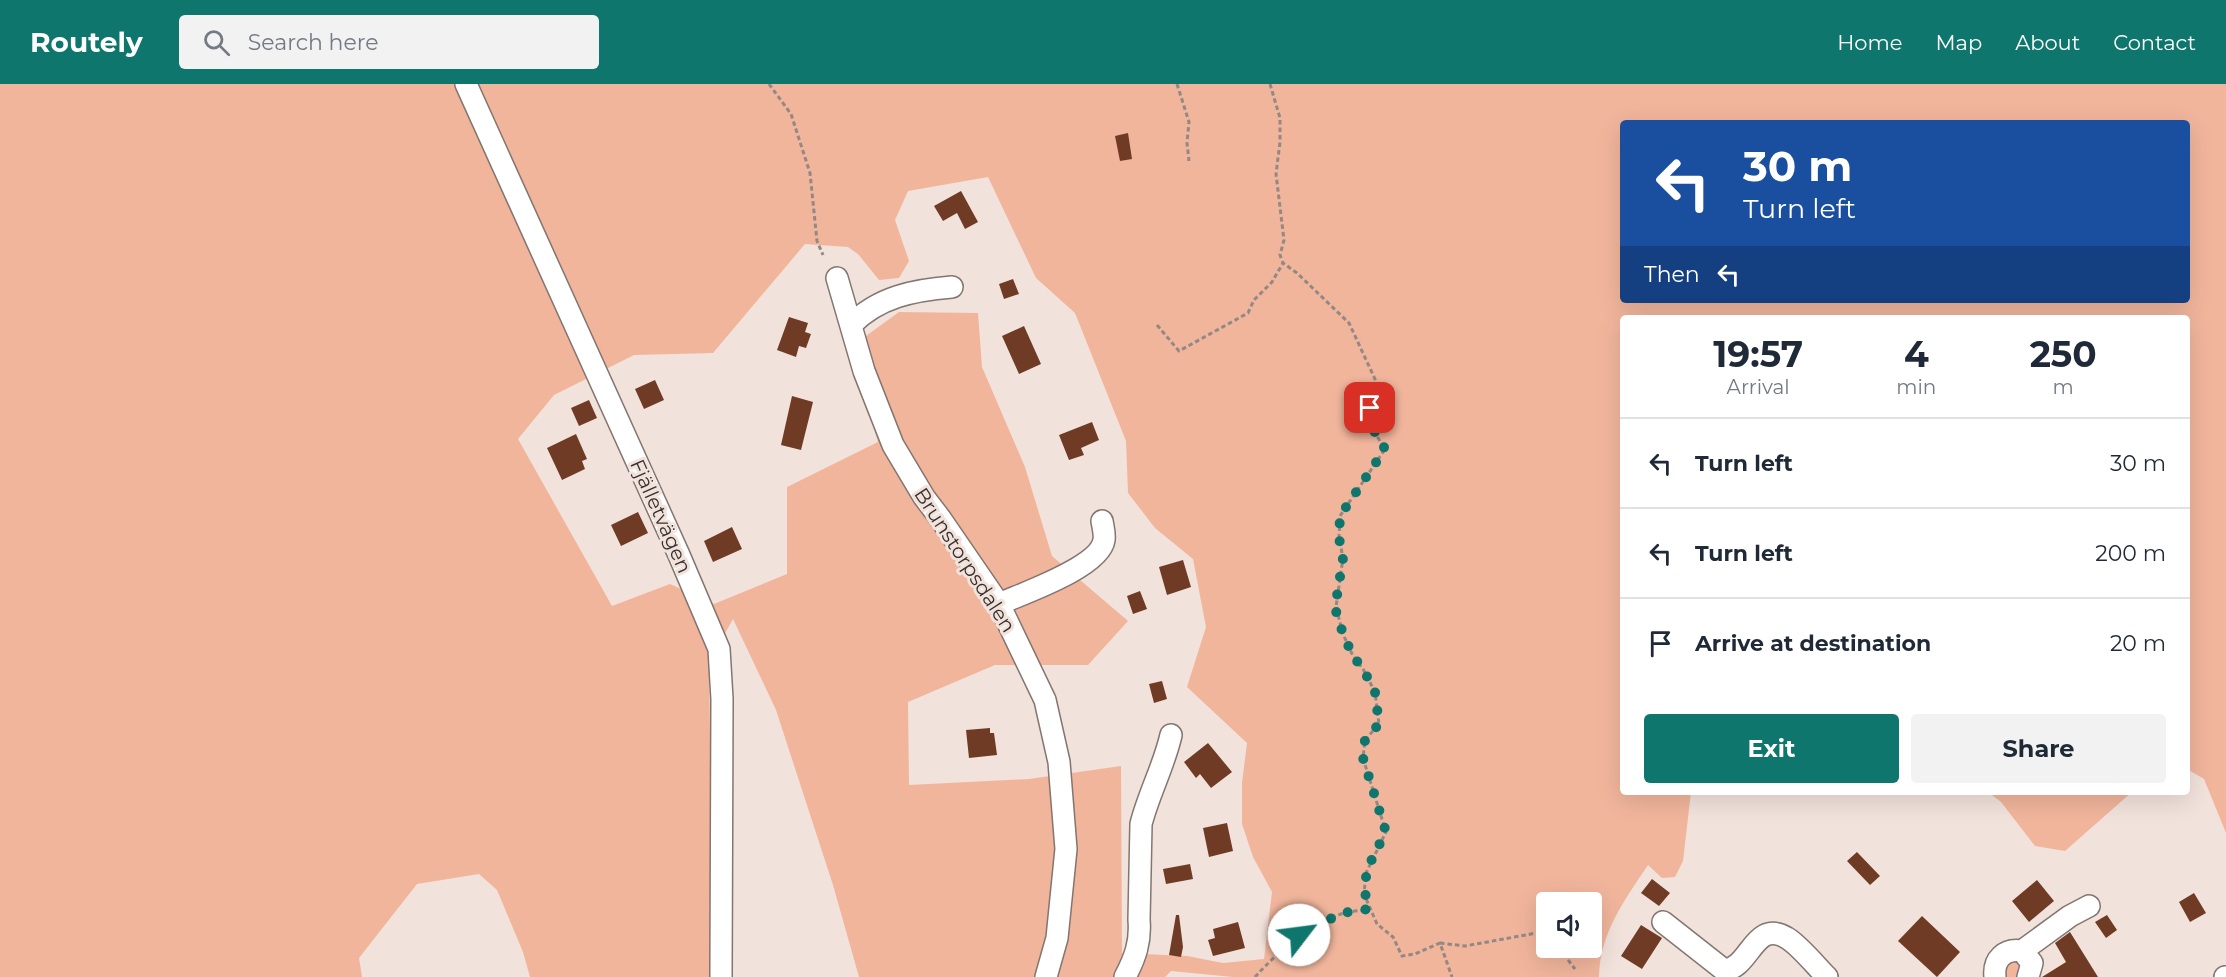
<!DOCTYPE html>
<meta charset="utf-8">
<style>
:root{--surface:#fff;--page:#f2f2f3;--text:#1f2937;--muted:#747a83;--line:#e0e1e3;--accent:#0f766e}
body{margin:0;font-family:Montserrat,sans-serif;background:var(--page);color:var(--text);height:100vh;display:flex;flex-direction:column;font-size:22px;white-space:nowrap}
*{box-sizing:border-box;margin:0}
p{font-size:20px;color:var(--muted)}
.icon{flex:none;width:33px;height:33px;fill:none;stroke:currentColor;stroke-width:2;stroke-linecap:round;stroke-linejoin:round}
.map{position:relative;flex:1;overflow:hidden}
.sheet{position:absolute;left:1620px;top:231px;width:570px;height:480px;display:flex;flex-direction:column;background:var(--surface);border-radius:6px;box-shadow:0 6px 24px #0002}
.sheet>*{flex:none}
.hud{position:absolute;left:1620px;top:36px;width:570px;height:183px;border-radius:6px;box-shadow:0 6px 24px #0002;background:#1a4fa0;color:#fff;overflow:hidden}
.fabs{position:absolute;left:1536px;top:808px;display:grid;gap:12px}
.fabs a{display:grid;place-items:center;width:66px;height:66px;border-radius:6px;background:var(--surface);box-shadow:0 6px 24px #0002;font-size:30px}
.pin{position:absolute;display:grid;place-items:center;width:51px;height:51px;color:#fff;margin:-26px;border-radius:12px;box-shadow:0 3px 9px #0006}
.me{position:absolute;width:66px;margin:-33px;rotate:60deg;stroke-linejoin:round;filter:drop-shadow(0 0 4px #0008)}
.turn{display:flex;align-items:center;gap:21px;height:126px;padding:0 24px;font-size:27px}
.turn .icon{width:78px;height:78px;stroke-width:2.5}
.turn b{display:block;font-size:42px;line-height:51px}
.then{display:flex;align-items:center;height:57px;padding:0 24px;background:#0003;gap:12px;font-size:22px}
.eta{display:flex;justify-content:space-evenly;align-items:center;height:102px;text-align:center}
.eta b{font-size:36px;font-weight:700;line-height:42px}
.action{display:flex;gap:12px;margin-top:auto;padding:12px 24px}
.action a{flex:1;height:69px;border-radius:6px;background:var(--accent);color:#fff;font-size:24px;font-weight:700;line-height:69px;text-align:center}
.action a+a{background:var(--page);color:var(--text)}
ul{padding:0;list-style:none}
li{display:flex;align-items:center;gap:18px;height:90px;padding:0 24px;border-top:2px solid var(--line)}
li div{flex:1}
li b{display:block;font-size:22px}
li em{font-style:normal}
header{display:flex;align-items:center;gap:36px;box-sizing:border-box;height:84px;padding:0 30px;background:var(--accent);color:#fff}
header strong{font-size:28px}
nav{display:flex;gap:33px;margin-inline-start:auto;font-size:21px}
.search{width:420px;height:54px;background:var(--page);display:flex;align-items:center;gap:15px;box-sizing:border-box;padding:0 21px;border-radius:6px;color:var(--muted);font-size:22px}
.map>svg:first-child{display:block}
.green{fill:#f1b59c;fill-rule:evenodd}
.building{fill:#703b24}
.lines{fill:none;stroke-linecap:round;stroke-linejoin:round}
.minor-casing{stroke:#83756f;stroke-width:24}
.path{stroke:#938884;stroke-width:3;stroke-dasharray:4.5 3;stroke-linecap:butt}
.minor{stroke:#fff;stroke-width:21}
.route{stroke:#0f766e;stroke-width:10;stroke-dasharray:0 18}
.labels{text-anchor:middle;stroke-width:6;stroke-linejoin:round;paint-order:stroke}
.street-label{font-size:20px;fill:#37312e;stroke:#f2e2dc}
</style>
<header>
<strong>Routely</strong>
<div class="search"><svg class="icon" aria-label="search" viewBox="0 0 24 24"><circle cx="10" cy="10" r="6"/><path d="M15 15l6 6"/></svg>Search here</div>
<nav><a>Home</a><a>Map</a><a>About</a><a>Contact</a></nav>
</header>
<div class="map">
<svg width="2226" height="893" viewBox="0 0 2226 893">
<rect width="100%" height="100%" fill="#f2e2dc"/>
<path class="green" d="M0 0H2226V749L2204 695 2187 685V234H1623V708H1691L1683 777 1675 793 1662 794 1648 781C1624 817 1600 849 1599 893H1233L1171 887 1165 893H859L833 801 776 626 733 535 709 578 713 893H530L523 868 497 806 479 790 417 800 359 874 362 893H0ZM1623 39H2187V216H1623ZM988 93 1036 194 1075 229 1126 357 1128 409 1155 444 1193 475 1206 543 1187 603 1247 659 1242 699V740L1253 773 1272 808 1264 875 1223 879 1187 872 1122 869 1121 682 1029 695 909 701 908 618 995 581H1088L1128 537 1052 472 1025 383 982 283 978 229 899 228 852 262 878 358 787 403V490L714 520 670 500 612 522 518 355 554 311 634 271 713 269 805 160 848 163 858 170 879 196 899 194 909 177 895 136 908 107ZM1546 819H1592V864H1546Z
M1988 708H2132L2065 767 2035 762 2001 718Z
M2020 874 2021 893H2001L2002 878Z"/>
<path class="building" d="M1128 49 1132 75 1120 77 1115 52Z
M961 107 978 138 965 145 957 129 943 137 934 122Z
M1013 195 1019 210 1004 215 999 200Z
M789 233 808 239 805 248 811 250 806 264 799 262 796 273 777 266Z
M1024 242 1041 280 1019 290 1002 252Z
M655 296 664 316 644 325 635 305Z
M792 312 813 318 801 366 781 361Z
M589 316 597 334 579 342 571 324Z
M1092 338 1099 356 1081 364 1084 371 1069 376 1059 351Z
M576 350 587 375 582 377 585 385 562 396 547 364Z
M638 428 648 449 621 462 611 441Z
M732 443 742 465 713 478 704 457Z
M1183 476 1191 503 1167 511 1159 483Z
M1140 507 1147 525 1133 530 1127 512Z
M1162 597 1167 615 1154 619 1149 600Z
M990 644V649H994L997 671 969 674 966 646Z
M1208 659 1232 688 1211 704 1200 690 1196 694 1184 678Z
M1227 739 1233 767 1209 773 1203 744Z
M1857 768 1880 792 1870 801 1847 777Z
M1190 780 1193 795 1166 800 1163 785Z
M1652 795 1670 809 1659 822 1641 809Z
M2037 796 2054 817 2029 838 2012 817Z
M2194 809 2206 829 2190 838 2179 818Z
M1176 831H1179L1183 863 1181 873 1169 871Z
M2107 831 2117 846 2106 854 2095 838Z
M1922 832 1960 868 1937 893 1898 857Z
M1238 838 1245 864 1213 872 1208 856 1215 854 1213 845Z
M1641 841 1662 854 1642 885 1621 872Z
M2070 848 2098 893H2042L2066 878 2055 859Z"/>
<g class="lines">
<defs>
<path id="minor" d="M466 0 679 471 719 565 722 615 721 893
M837 194 864 287 893 361 924 413 940 434 999 520 1045 616 1059 678 1066 765 1057 854 1046 893
M851 241C878 213 914 206 952 203
M999 520C1024 509 1100 483 1104 456 1105 450 1103 443 1102 437
M1663 838 1724 886C1750 885 1754 834 1787 854 1798 860 1817 883 1827 893
M2022 867 2070 832 2089 822
M1125 893C1135 874 1141 858 1139 836L1141 740C1149 709 1164 682 1171 651
M1995 893C1993 875 2005 864 2022 867L2032 879 2028 893
M2225 893H2226"/>
</defs>
<use href="#minor" class="minor-casing"/>
<path class="path" d="M769 0 791 30 810 89 817 157 823 171
M1177 0 1189 38 1187 59 1189 77
M1270 0 1280 34V58L1276 90 1284 156 1280 171 1283 179 1297 189 1349 239 1381 308C1362 335 1369 339 1385 365L1340 432 1339 454 1343 474 1336 523 1343 550 1353 572 1363 585 1375 608 1379 640 1365 656 1363 674 1386 748 1366 789 1364 810 1377 840 1393 853 1402 872 1415 870 1440 859 1452 893
M1157 241 1179 267 1248 229 1254 216 1272 198 1283 179
M1440 859 1465 862 1542 848 1546 851
M1559 864 1575 885
M1255 893C1279 867 1307 841 1341 830 1350 827 1360 827 1369 825"/>
<use href="#minor" class="minor"/>
</g>
<g class="lines">
<path class="route" d="M1299 851 1342 829 1369 825C1358 794 1372 775 1386 748L1363 674 1365 656 1379 640 1375 608 1363 585 1353 572 1343 550 1335 524 1343 474 1339 454 1340 432 1385 365 1370 340V324"/>
</g>
<g class="labels">
<g class="street-label">
<text transform="translate(661 432) rotate(66)" y="7">Fjälletvägen</text>
<text transform="translate(965 476) rotate(57)" y="7">Brunstorpsdalen</text>
</g>
</g>
</svg>
<div class="fabs">
<a><svg class="icon" aria-label="sound" viewBox="0 0 24 24"><path d="M4 9h4l5-4v14l-5-4H4zM17 9q2 3 0 6"/></svg></a>
</div>
<div class="pin" style="left:1370px;top:324px;background:#d93025"><svg class="icon" aria-label="arrive" viewBox="0 0 24 24"><path d="M6 21V4h12l-3 4 3 4H6"/></svg></div>
<svg class="me" style="left:1299px;top:851px" viewBox="-20 -20 40 40"><circle r="19" fill="#fff"/><path d="M0-13L10 11 0 6-10 11z" fill="#0f766e"/></svg>
<div class="hud">
<div class="turn"><svg class="icon" aria-label="left" viewBox="0 0 24 24"><path d="M17 20v-9H6M10 6l-5 5 5 5"/></svg><div><b>30 m</b>Turn left</div></div>
<div class="then">Then<svg class="icon" aria-label="left" viewBox="0 0 24 24"><path d="M17 20v-9H6M10 6l-5 5 5 5"/></svg></div>
</div>
<section class="sheet">
<div class="eta">
<div><b>19:57</b><p>Arrival</p></div>
<div><b>4</b><p>min</p></div>
<div><b>250</b><p>m</p></div>
</div>
<ul>
<li><svg class="icon" aria-label="left" viewBox="0 0 24 24"><path d="M17 20v-9H6M10 6l-5 5 5 5"/></svg><div><b>Turn left</b></div><em>30 m</em></li>
<li><svg class="icon" aria-label="left" viewBox="0 0 24 24"><path d="M17 20v-9H6M10 6l-5 5 5 5"/></svg><div><b>Turn left</b></div><em>200 m</em></li>
<li><svg class="icon" aria-label="arrive" viewBox="0 0 24 24"><path d="M6 21V4h12l-3 4 3 4H6"/></svg><div><b>Arrive at destination</b></div><em>20 m</em></li>
</ul>
<div class="action"><a>Exit</a><a>Share</a></div>
</section>
</div>
